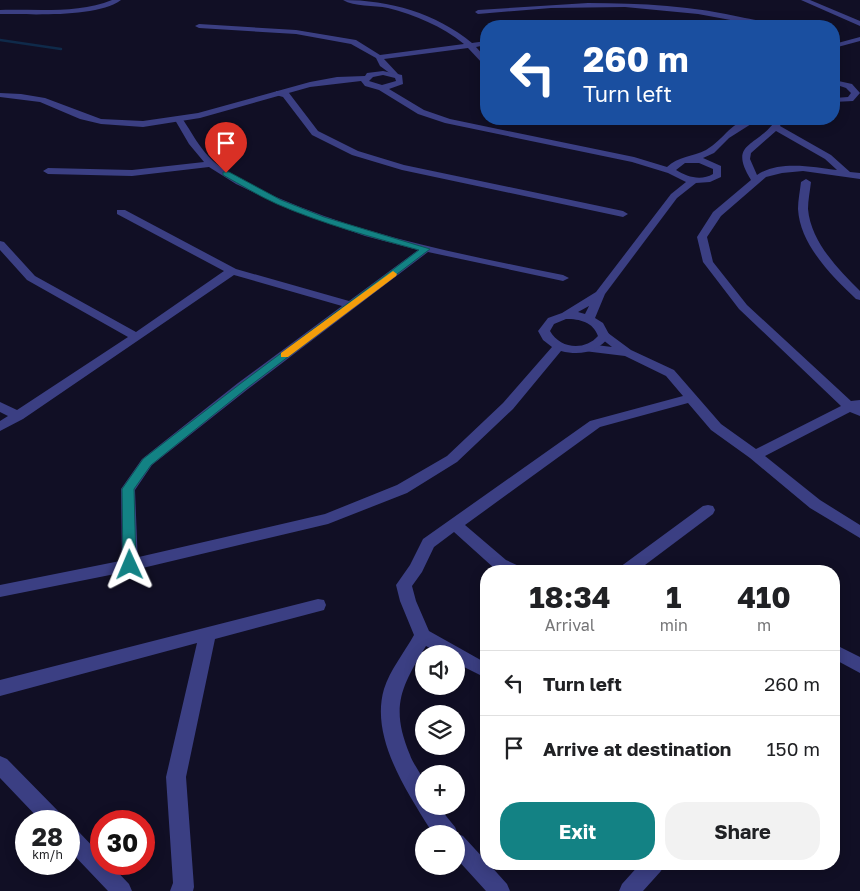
<!DOCTYPE html>
<meta charset="utf-8">
<style>
:root{--surface:#fff;--page:#f2f2f2;--text:#202124;--muted:#757577;--line:#e0e0e0;--accent:#138284}
body{margin:0;font-family:"Golos Text",sans-serif;background:var(--page);color:var(--text);height:100vh;display:flex;flex-direction:column;font-size:19px;white-space:nowrap}
*{box-sizing:border-box;margin:0}
p{font-size:16px;color:var(--muted)}
.icon{flex:none;width:28px;height:28px;fill:none;stroke:currentColor;stroke-width:2;stroke-linecap:round;stroke-linejoin:round}
.map{position:relative;flex:1;overflow:hidden}
.side{position:absolute;left:480px;top:565px;width:360px;height:305px;display:flex;flex-direction:column;background:var(--surface);border-radius:20px;box-shadow:0 2px 12px #0003}
.side>*{flex:none}
.guide{position:absolute;left:480px;top:20px;width:360px;height:105px;border-radius:20px;box-shadow:0 2px 12px #0003;background:#1a4fa0;color:#fff;overflow:hidden}
.controls{position:absolute;left:415px;top:645px;display:grid;gap:10px}
.controls a{display:grid;place-items:center;width:50px;height:50px;border-radius:50%;background:var(--surface);box-shadow:0 2px 12px #0003;font-size:25px}
.speed{position:absolute;left:15px;top:810px;display:flex;gap:10px;font-size:25px;font-weight:700;text-align:center}
.speed>*{display:grid;place-content:center;width:65px;height:65px;border-radius:50%;background:var(--surface);box-shadow:0 2px 12px #0003;line-height:1}
.speed small{font-size:12px;font-weight:400}
.speed .limit{border:8px solid #d22;background:#fff;color:#111}
.pin{position:absolute;display:grid;place-items:center;width:42px;height:42px;color:#fff;margin:-51px -21px;border-radius:50% 50% 50% 0;rotate:-45deg;box-shadow:0 0 5px #0007}
.pin .icon{rotate:45deg}
.me{position:absolute;width:55px;margin:-28px;rotate:359deg;stroke-linejoin:round;filter:drop-shadow(0 0 4px #0008)}
.turn{display:flex;align-items:center;gap:18px;height:105px;padding:0 20px;font-size:22px}
.turn .icon{width:65px;height:65px;stroke-width:2.5}
.turn b{display:block;font-size:35px;line-height:42px}
.eta{display:flex;justify-content:space-evenly;align-items:center;height:85px;text-align:center}
.eta b{font-size:30px;font-weight:700;line-height:35px}
.action{display:flex;gap:10px;margin-top:auto;padding:10px 20px}
.action a{flex:1;height:58px;border-radius:20px;background:var(--accent);color:#fff;font-size:20px;font-weight:700;line-height:58px;text-align:center}
.action a+a{background:var(--page);color:var(--text)}
ul{padding:0;list-style:none}
li{display:flex;align-items:center;gap:15px;height:65px;padding:0 20px;border-top:1px solid var(--line)}
li div{flex:1}
li b{display:block;font-size:19px}
li em{font-style:normal}
.map>svg:first-child{display:block}
.lines{fill:none;stroke-linecap:round;stroke-linejoin:round}
.stream{stroke:#0f2a4a;stroke-width:2.5}
.minor{fill:#3b3f83;fill-rule:evenodd}
.tertiary{fill:#3b3f83;fill-rule:evenodd}
.route{fill:#138284;stroke:#0c5456}
.slow{fill:#f59e0b}
</style>
<div class="map">
<svg width="860" height="891" viewBox="0 0 860 891">
<rect width="100%" height="100%" fill="#110f25"/>
<g class="lines">
<path class="stream" d="M0 40 61 49"/>
<path class="minor" d="M112 0H121C97 18 31 14 0 14V10C36 9 78 14 112 0Z
M343 0C389 0 436 13 472 43L486 41V45L476 47 486 58V64H483L468 48 384 59 399 75 395 77 380 66 376 58 351 44 296 34 199 28 195 26 199 24 296 30 356 40 380 55 464 44C442 26 415 15 388 8 374 5 354 7 343 0Z
M801 0H810L860 21V26Z
M588 3C641 3 694 6 745 18 754 20 767 21 775 26H763L698 14 625 7 551 8 478 14 475 12 478 10Z
M860 37V41L834 48V44Z
M276 91 289 93 318 131 358 151 404 165 623 211 628 214 623 217 402 170 352 155 312 135 283 97 276 95Z
M179 117 182 118C192 133 200 149 213 161 231 177 255 187 276 197 367 237 466 255 563 275L569 278 563 281 428 252 248 389 152 465 135 490 138 565 136 569 130 571 124 569 122 565 121 489 142 459 238 383 342 306 234 275 23 419 0 431V421L8 416 0 412V402L17 410 128 337 27 280 0 250V241L4 242 35 276 136 332 224 271 117 214V210H125L236 269 349 301 418 250 365 236 291 210 236 184 209 167 132 176 48 174 43 171 48 168 132 170 204 162 189 144 175 120Z
M771 119H779L781 124 780 126 831 155 850 172 860 173V179L803 171 782 173 766 177 721 216 707 237 713 262 747 305 851 401 860 400V416L850 412 765 456 820 500 860 525V538L810 508 750 458 711 430 688 403 600 427 465 525 506 560 521 567 523 571H501L494 568 454 532 434 547 422 572 412 586 416 601 429 631 486 663V678L456 663V654H440L426 646C401 687 390 707 410 755 413 764 422 774 424 783 425 790 424 799 424 806H438L455 827 458 834 463 836 486 861V864H489L507 884 510 891H486L456 858V834H435L430 829C406 790 370 737 384 689 390 670 404 653 414 635L400 601 396 585 410 565 423 539 590 421 683 396 666 376 625 356 584 351 582 348 588 344 612 347 598 336 600 333H608L631 350 674 370 721 424 756 449 841 406 739 309 703 262 697 237 713 212 751 180C729 144 753 148 773 124ZM776 131 825 159 837 170C813 167 779 160 757 175L750 159 751 153Z
M806 179 811 182C810 191 808 200 808 209 811 242 838 269 860 291V300L856 299C832 276 800 245 798 209 798 200 800 191 801 182Z
M708 505 713 506 715 510 713 514 637 571H618L620 567 703 506Z
M318 599 324 600 326 605 324 610 215 639 186 777 194 887 193 891H170L173 883 166 777 197 643 0 696V680Z
M834 644 860 657V673L834 659Z
M0 756 7 759 61 814 64 821H41L0 778Z
M69 826 76 829 101 855V864H110L129 884 132 891H108L69 850Z
M640 864H664L661 871 643 891H619L622 884Z"/>
<path class="tertiary" d="M383 71 402 75 403 84 389 89 424 110 450 119 634 157 667 167C678 156 693 157 706 150 726 139 732 117 759 119L729 138 714 153 703 158 721 166V177L710 182 696 183 677 198 605 294 595 318 603 323 610 336C598 352 581 356 561 351L513 409 457 462 407 493 328 524 130 571 0 597V585L130 559 325 514 397 485 447 456 503 403 552 347 543 340 538 331 548 318 562 313 596 292 671 194 686 182 668 173 632 162 445 123 418 114 379 90 365 86 361 81 310 87 200 118 143 127 101 124 80 119 40 102 0 97V93L21 94 45 98 101 119 143 121 198 113 310 82 337 77 365 76 367 73ZM383 75 395 78 396 81 382 85 369 81 373 77ZM685 163H699L713 169V174C701 181 687 177 676 170ZM589 306 585 314 578 312ZM566 319C580 319 593 322 598 336 585 351 560 349 550 331L554 324Z
M834 80 852 84 860 93 853 101 834 102V98L848 97 851 93 846 88 834 84Z"/>
</g>
<path class="route" d="M223 172H229L281 200 324 217 430 249 247 388 151 465 134 489 136 565 134 569H125L123 565 122 489 143 459 240 384 419 250C371 237 323 224 277 204 259 196 241 185 223 175Z"/>
<path class="slow" d="M393 271 397 274 396 276 288 357H281V353Z"/>
</svg>
<div class="controls">
<a><svg class="icon" aria-label="sound" viewBox="0 0 24 24"><path d="M4 9h4l5-4v14l-5-4H4zM17 9q2 3 0 6"/></svg></a>
<a><svg class="icon" aria-label="layers" viewBox="0 0 24 24"><path d="M12 4l9 5-9 5-9-5zM3 14l9 5 9-5"/></svg></a>
<a>+</a>
<a>−</a>
</div>
<div class="speed"><div>28<small>km/h</small></div><div class="limit">30</div></div>
<div class="pin" style="left:226px;top:173px;background:#d93025"><svg class="icon" aria-label="arrive" viewBox="0 0 24 24"><path d="M6 21V4h12l-3 4 3 4H6"/></svg></div>
<svg class="me" style="left:130px;top:565px" viewBox="-20 -20 40 40"><path d="M0-17L14 15 0 8-14 15z" fill="#138284" stroke="#fff" stroke-width="4"/></svg>
<div class="guide">
<div class="turn"><svg class="icon" aria-label="left" viewBox="0 0 24 24"><path d="M17 20v-9H6M10 6l-5 5 5 5"/></svg><div><b>260 m</b>Turn left</div></div>
</div>
<section class="side">
<div class="eta">
<div><b>18:34</b><p>Arrival</p></div>
<div><b>1</b><p>min</p></div>
<div><b>410</b><p>m</p></div>
</div>
<ul>
<li><svg class="icon" aria-label="left" viewBox="0 0 24 24"><path d="M17 20v-9H6M10 6l-5 5 5 5"/></svg><div><b>Turn left</b></div><em>260 m</em></li>
<li><svg class="icon" aria-label="arrive" viewBox="0 0 24 24"><path d="M6 21V4h12l-3 4 3 4H6"/></svg><div><b>Arrive at destination</b></div><em>150 m</em></li>
</ul>
<div class="action"><a>Exit</a><a>Share</a></div>
</section>
</div>
